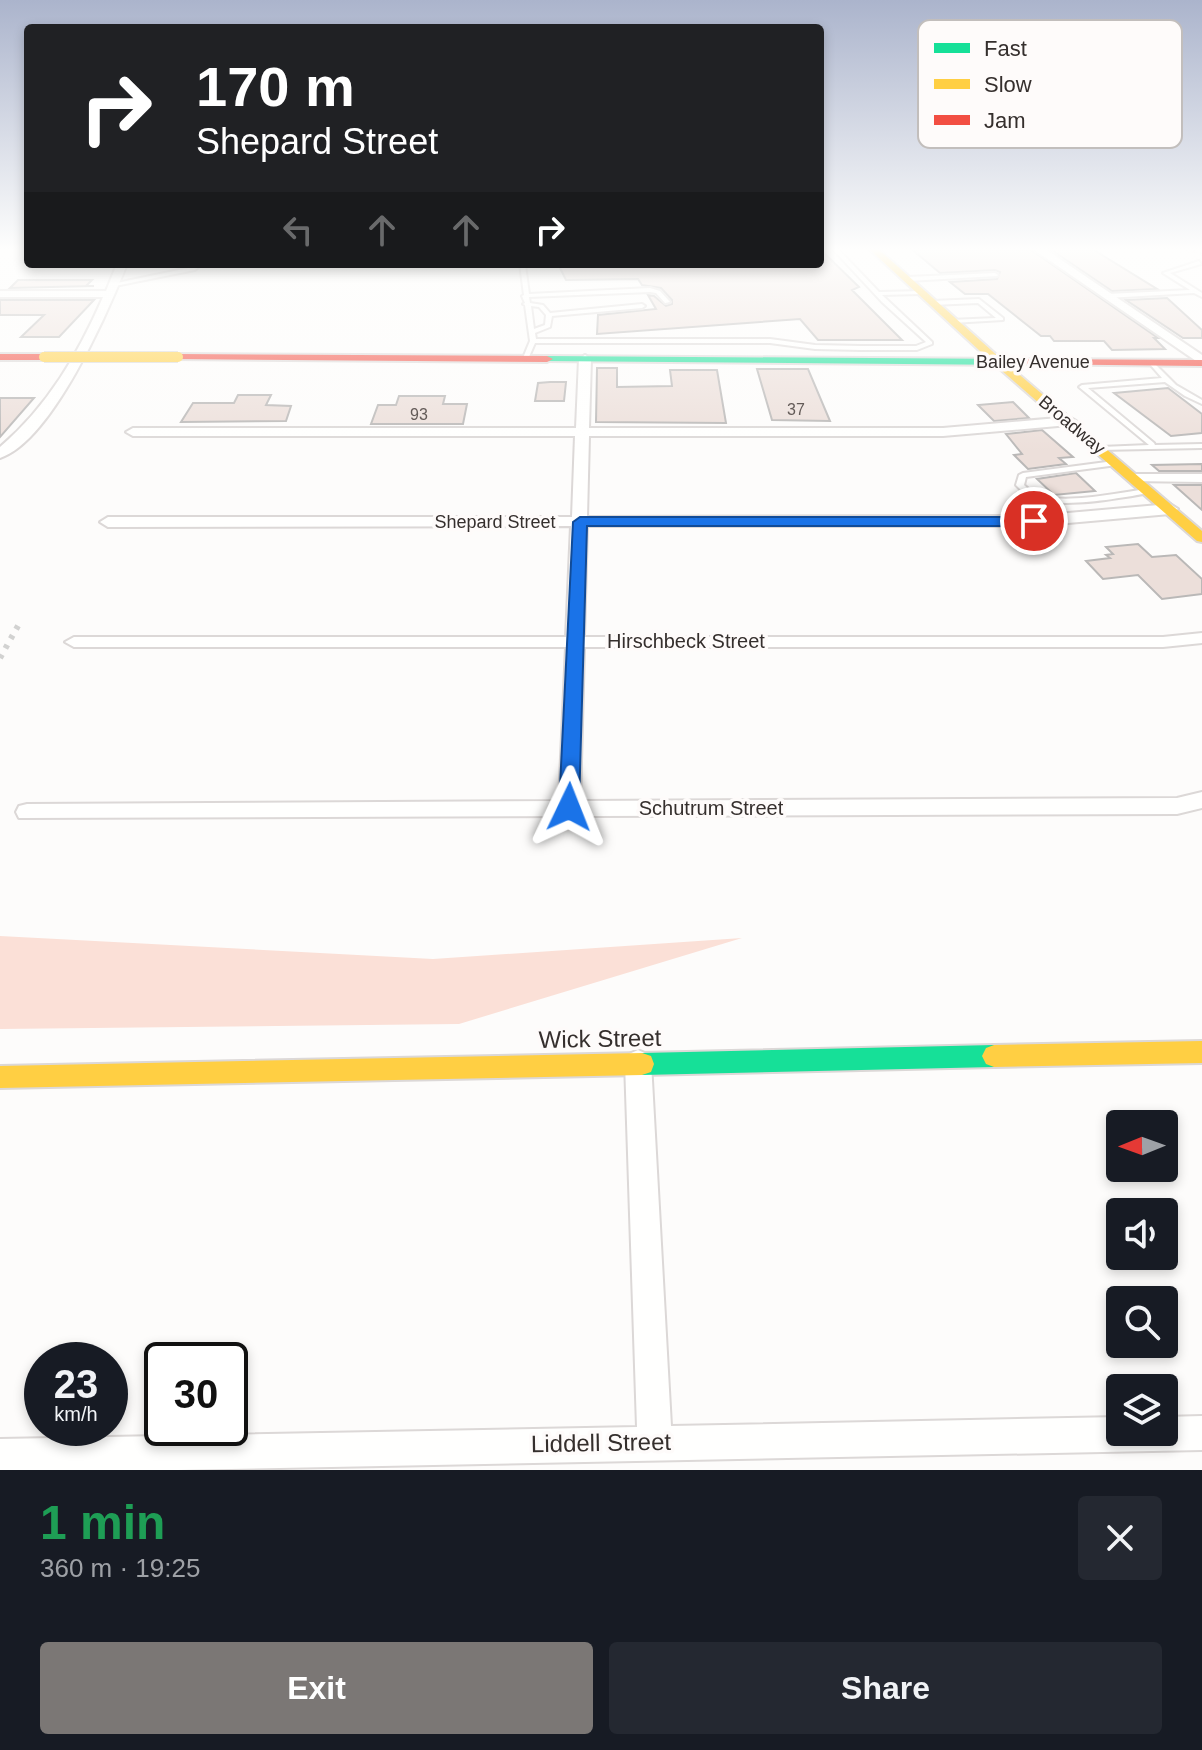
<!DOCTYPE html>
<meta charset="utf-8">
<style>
:root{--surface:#171b24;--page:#242831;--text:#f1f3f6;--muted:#9ea1a6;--accent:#7b7775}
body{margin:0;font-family:Arial,sans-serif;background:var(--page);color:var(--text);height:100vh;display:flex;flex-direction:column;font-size:30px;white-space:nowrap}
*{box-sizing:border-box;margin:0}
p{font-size:26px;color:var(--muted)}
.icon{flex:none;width:44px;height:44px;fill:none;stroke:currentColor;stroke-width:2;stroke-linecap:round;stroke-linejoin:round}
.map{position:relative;height:1470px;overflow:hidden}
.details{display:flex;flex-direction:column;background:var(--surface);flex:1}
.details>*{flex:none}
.guide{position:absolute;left:24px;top:24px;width:800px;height:244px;border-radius:8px;box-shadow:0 4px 12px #0003;background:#202124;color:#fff;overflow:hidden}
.needle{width:52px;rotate:269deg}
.fabs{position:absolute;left:1106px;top:1110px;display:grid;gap:16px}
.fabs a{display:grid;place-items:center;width:72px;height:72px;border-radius:8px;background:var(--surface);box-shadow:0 4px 12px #0003;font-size:40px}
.speed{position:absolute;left:24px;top:1342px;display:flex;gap:16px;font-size:40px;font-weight:700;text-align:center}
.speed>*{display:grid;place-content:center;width:104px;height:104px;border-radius:50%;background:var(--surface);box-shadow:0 4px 12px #0003;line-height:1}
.speed small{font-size:20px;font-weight:400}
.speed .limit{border:4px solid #111;border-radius:12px;background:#fff;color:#111}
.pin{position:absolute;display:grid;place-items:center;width:68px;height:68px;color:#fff;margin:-34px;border:4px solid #fff;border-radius:50%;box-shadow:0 2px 8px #0007}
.me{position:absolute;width:88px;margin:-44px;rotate:2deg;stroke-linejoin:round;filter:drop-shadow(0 0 6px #0008)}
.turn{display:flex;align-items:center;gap:28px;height:168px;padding:0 40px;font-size:36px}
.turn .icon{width:104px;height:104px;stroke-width:2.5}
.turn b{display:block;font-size:56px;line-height:68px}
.lanes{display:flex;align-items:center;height:76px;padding:0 40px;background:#0003;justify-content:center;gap:40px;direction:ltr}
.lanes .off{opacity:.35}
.round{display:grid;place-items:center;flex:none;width:84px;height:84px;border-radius:8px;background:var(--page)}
.overview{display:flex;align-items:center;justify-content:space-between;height:136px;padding:0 40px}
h1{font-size:48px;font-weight:700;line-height:60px;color:#1e9e55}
.primary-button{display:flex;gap:16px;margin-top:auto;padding:16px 40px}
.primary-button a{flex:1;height:92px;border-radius:8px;background:var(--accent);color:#fff;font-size:32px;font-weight:700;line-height:92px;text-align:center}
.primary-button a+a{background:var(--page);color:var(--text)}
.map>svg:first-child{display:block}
.green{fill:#fbe0d7}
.building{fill:#ecdfda;stroke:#bab8b7;stroke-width:2}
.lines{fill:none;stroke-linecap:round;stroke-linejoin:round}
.lane-casing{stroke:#dcd8d7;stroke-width:4}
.street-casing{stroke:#dcd8d7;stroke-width:4}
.fast-casing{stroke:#dcd8d7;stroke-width:4}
.slow-casing{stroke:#dcd8d7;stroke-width:4}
.jam-casing{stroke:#dcd8d7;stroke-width:4}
.lane{fill:#fffffe;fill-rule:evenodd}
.street{fill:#fffffe;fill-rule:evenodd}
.fast{fill:#16e098;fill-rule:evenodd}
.slow{fill:#ffcf43;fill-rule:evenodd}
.jam{fill:#f24e42;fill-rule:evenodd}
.rail-far1{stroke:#d2d2d1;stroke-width:3;stroke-dasharray:2 5;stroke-linecap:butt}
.rail{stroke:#d2d2d1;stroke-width:6;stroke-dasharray:4 7;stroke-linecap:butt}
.slow-bridge-casing{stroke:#dad9d8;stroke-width:12;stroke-linecap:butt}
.slow-bridge{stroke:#ffcf43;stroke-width:10}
.route{fill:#1a73e8;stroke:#114b97;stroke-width:2}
.labels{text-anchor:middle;stroke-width:7;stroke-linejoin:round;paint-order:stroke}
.number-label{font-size:16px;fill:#635b58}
.far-street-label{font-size:18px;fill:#352f2d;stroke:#fefbfa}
.street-label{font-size:20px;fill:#352f2d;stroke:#fefbfa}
.near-street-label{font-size:24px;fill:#352f2d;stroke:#fefbfa}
.key{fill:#fefbfa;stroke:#c2bebc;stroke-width:2}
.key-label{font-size:22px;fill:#352f2d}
</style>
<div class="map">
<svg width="1202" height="1470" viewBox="0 0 1202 1470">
<rect width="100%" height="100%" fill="#fdfcfb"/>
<path class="green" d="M0 936 433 959 742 938 459 1024 0 1029Z"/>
<path class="building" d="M909 247H1027L1158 338H1154L1165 349 1112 350 1104 341H1054L1050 336H1041L988 294H965L950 282 997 279 1000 272 995 270 940 273Z
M1047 247H1089L1157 289 1112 291Z
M820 249 859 287 852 290 902 340H818L800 319 597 334 598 315 656 309 648 295 654 296 666 306 672 304V300L661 288 642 285 638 279 566 280 558 264H820Z
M18 280H92L86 286H94L10 288Z
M1167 298 1202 330V338H1183L1126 300Z
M0 300H94L59 337H21L44 315H0Z
M597 368H617V387L672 386 670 370H717L726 423 596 422Z
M757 369H808L830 421 772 420Z
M550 382H566L564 401H535L538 383Z
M1168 388 1202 414V433L1171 436 1114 393Z
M238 395H271L266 405 291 406 286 421 181 422 193 403H234Z
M399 396H445L443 404H467L463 424H371L378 405H396Z
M0 398H34L0 437Z
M1013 402 1029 418 994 421 978 405Z
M1042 430 1073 457 1059 458 1066 464 1028 469 1014 455 1022 454 1006 434Z
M1202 464V471H1159L1152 465Z
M1076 473 1095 491 1054 495 1037 479Z
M1174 485H1202V510Z
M1138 544 1152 557 1176 555 1202 579V594L1162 599 1138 575 1103 579 1086 561 1110 558 1106 555 1113 554 1106 547Z"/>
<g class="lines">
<defs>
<path id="lane" d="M831 247H836L879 292 922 291 923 292 920 294 882 295 932 342V344L917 350H861L815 349 770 343H535L528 359 523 358 530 341 525 305 523 304 525 303 522 296 524 295 520 264 525 265 529 294 650 288 660 291 670 302 665 303 656 293 650 292 529 297 530 303 543 305 550 313 642 304 645 306 642 308 552 316 550 327 535 333 536 339H770L815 345 861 346H916L926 342 882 302ZM531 306 539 307 546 315 545 325 534 329Z
M1199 261 1201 264 1170 273 1202 293V297L1194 293 1107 298 1104 296 1107 294 1190 290 1163 273Z
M196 264H202L195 270 115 286 112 284 193 267Z
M995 273 998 275 997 276 908 281 905 279 908 277Z
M979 299 1003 318V320L952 323 950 322V320L996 318 978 303 932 305 929 303 932 301Z
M1151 360 1176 385 1202 400V404L1185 396 1165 382 1088 388 1154 443 1155 445 1202 444V448L1099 450 1097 449 1101 447 1149 445 1079 387 1082 385 1162 378 1148 362Z
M1114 461 1118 463 1117 465 1026 477 1024 485C1026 487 1031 491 1033 493 1059 506 1117 493 1146 489H1149V493C1119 498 1050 512 1025 494 1023 492 1018 487 1016 485L1019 475 1023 473Z"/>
<path id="street" d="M1030 247H1042L1202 355V365Z
M117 264H127C108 312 52 441 0 458V447C48 406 78 354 103 297H0V291H106Z
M585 355 591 359 589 428H943L1069 417 1076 421 1069 425 943 436H589L587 517 1034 516 1170 504 1178 509 1170 514 1034 526H587L584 637H1163L1202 633V643L1163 647H584L580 801 1177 798 1202 792V808L1177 814 19 818 16 812 19 806 27 804 559 801 566 647H74L65 642 74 637H566L571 526 108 527 100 522 108 517H572L575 436H133L126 432 133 428H576L579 359Z
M1134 474H1202V482L1129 481 1127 478Z
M638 1050 647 1054 651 1062 671 1426 1120 1417V1432H1164V1417L1202 1416V1450L178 1470H0V1439L637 1427 625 1062 629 1054Z"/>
<path id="fast" d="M547 356 1018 359 1024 362 1018 365 543 361V357Z
M994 1045 1002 1048 1006 1056 1002 1064 994 1067 642 1075 633 1072 630 1064 633 1056 642 1053Z"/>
<path id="slow" d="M867 247H876L1001 359 1202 531V542L1197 541 993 363Z
M1202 1041V1063L994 1067 986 1064 982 1056 986 1048 994 1045Z
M642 1053 651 1056 654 1064 651 1072 642 1075 0 1088V1066Z"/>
<path id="jam" d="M0 354H44L49 357 44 360H0Z
M178 354 547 356 553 359 547 362 174 359 173 357Z
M1018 359 1202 360V366L1014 364 1012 362Z"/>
</defs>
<use href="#lane" class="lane-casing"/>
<use href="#street" class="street-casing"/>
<use href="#fast" class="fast-casing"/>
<use href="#slow" class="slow-casing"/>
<use href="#jam" class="jam-casing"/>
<use href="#lane" class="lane"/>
<use href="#street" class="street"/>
<use href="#fast" class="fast"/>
<use href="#slow" class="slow"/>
<use href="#jam" class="jam"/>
<path class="rail-far1" d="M1180 247 1202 254"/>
<path class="rail" d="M0 658 19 624"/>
<defs>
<path id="slow-bridge" d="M44 357H178"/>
</defs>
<use href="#slow-bridge" class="slow-bridge-casing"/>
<use href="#slow-bridge" class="slow-bridge"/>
</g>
<linearGradient id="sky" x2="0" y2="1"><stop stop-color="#abb4cc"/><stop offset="0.55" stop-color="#fefefd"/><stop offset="1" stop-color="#fefefd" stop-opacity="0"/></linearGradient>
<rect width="1202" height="453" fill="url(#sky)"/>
<path class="route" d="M580 517H1034L1041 521 1034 526H587L579 807 569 814 559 807 573 522Z"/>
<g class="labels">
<g class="number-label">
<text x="796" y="415">37</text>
<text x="419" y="420">93</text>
</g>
<g class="far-street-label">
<text x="1033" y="368">Bailey Avenue</text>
<text transform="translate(1072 425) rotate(40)" y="6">Broadway</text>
<text x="495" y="528">Shepard Street</text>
</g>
<g class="street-label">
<text x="686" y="648">Hirschbeck Street</text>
<text x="711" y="815">Schutrum Street</text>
</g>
<g class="near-street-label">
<text transform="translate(600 1039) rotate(-1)" y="8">Wick Street</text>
<text transform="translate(601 1443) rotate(-1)" y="8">Liddell Street</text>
</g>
</g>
<rect x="918" y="20" width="264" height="128" rx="12" class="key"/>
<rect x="934" y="43" width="36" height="10" fill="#16e098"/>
<rect x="934" y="79" width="36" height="10" fill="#ffcf43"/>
<rect x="934" y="115" width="36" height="10" fill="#f24e42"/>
<g class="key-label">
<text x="984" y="56">Fast</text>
<text x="984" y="92">Slow</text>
<text x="984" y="128">Jam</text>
</g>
</svg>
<div class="fabs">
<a><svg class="needle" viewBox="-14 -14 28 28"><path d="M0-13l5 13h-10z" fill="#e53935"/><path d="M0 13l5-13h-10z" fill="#9ea1a6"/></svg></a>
<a><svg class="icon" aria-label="sound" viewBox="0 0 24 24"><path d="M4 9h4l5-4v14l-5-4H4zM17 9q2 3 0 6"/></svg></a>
<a><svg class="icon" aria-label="search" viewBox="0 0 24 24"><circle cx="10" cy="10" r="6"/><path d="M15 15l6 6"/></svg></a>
<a><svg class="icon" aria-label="layers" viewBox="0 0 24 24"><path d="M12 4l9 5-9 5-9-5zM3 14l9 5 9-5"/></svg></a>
</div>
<div class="speed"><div>23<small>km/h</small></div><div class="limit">30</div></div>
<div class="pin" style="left:1034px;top:521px;background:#d93025"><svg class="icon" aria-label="arrive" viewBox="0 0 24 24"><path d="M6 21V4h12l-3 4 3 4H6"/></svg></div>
<svg class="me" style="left:569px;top:807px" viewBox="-20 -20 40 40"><path d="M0-17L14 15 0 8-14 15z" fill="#1a73e8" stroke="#fff" stroke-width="4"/></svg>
<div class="guide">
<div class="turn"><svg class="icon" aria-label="right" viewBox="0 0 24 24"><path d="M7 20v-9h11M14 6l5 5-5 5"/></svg><div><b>170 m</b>Shepard Street</div></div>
<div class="lanes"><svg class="icon off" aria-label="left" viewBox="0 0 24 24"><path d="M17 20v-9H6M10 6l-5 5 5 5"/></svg><svg class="icon off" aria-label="ahead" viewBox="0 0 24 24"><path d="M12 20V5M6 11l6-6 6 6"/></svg><svg class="icon off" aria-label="ahead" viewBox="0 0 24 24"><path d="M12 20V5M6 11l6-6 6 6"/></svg><svg class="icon" aria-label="right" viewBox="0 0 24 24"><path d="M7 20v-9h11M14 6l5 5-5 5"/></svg></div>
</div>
</div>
<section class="details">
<div class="overview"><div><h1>1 min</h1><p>360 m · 19:25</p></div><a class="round"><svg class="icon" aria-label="close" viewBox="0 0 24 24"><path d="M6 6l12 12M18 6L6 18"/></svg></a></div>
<div class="primary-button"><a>Exit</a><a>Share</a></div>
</section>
